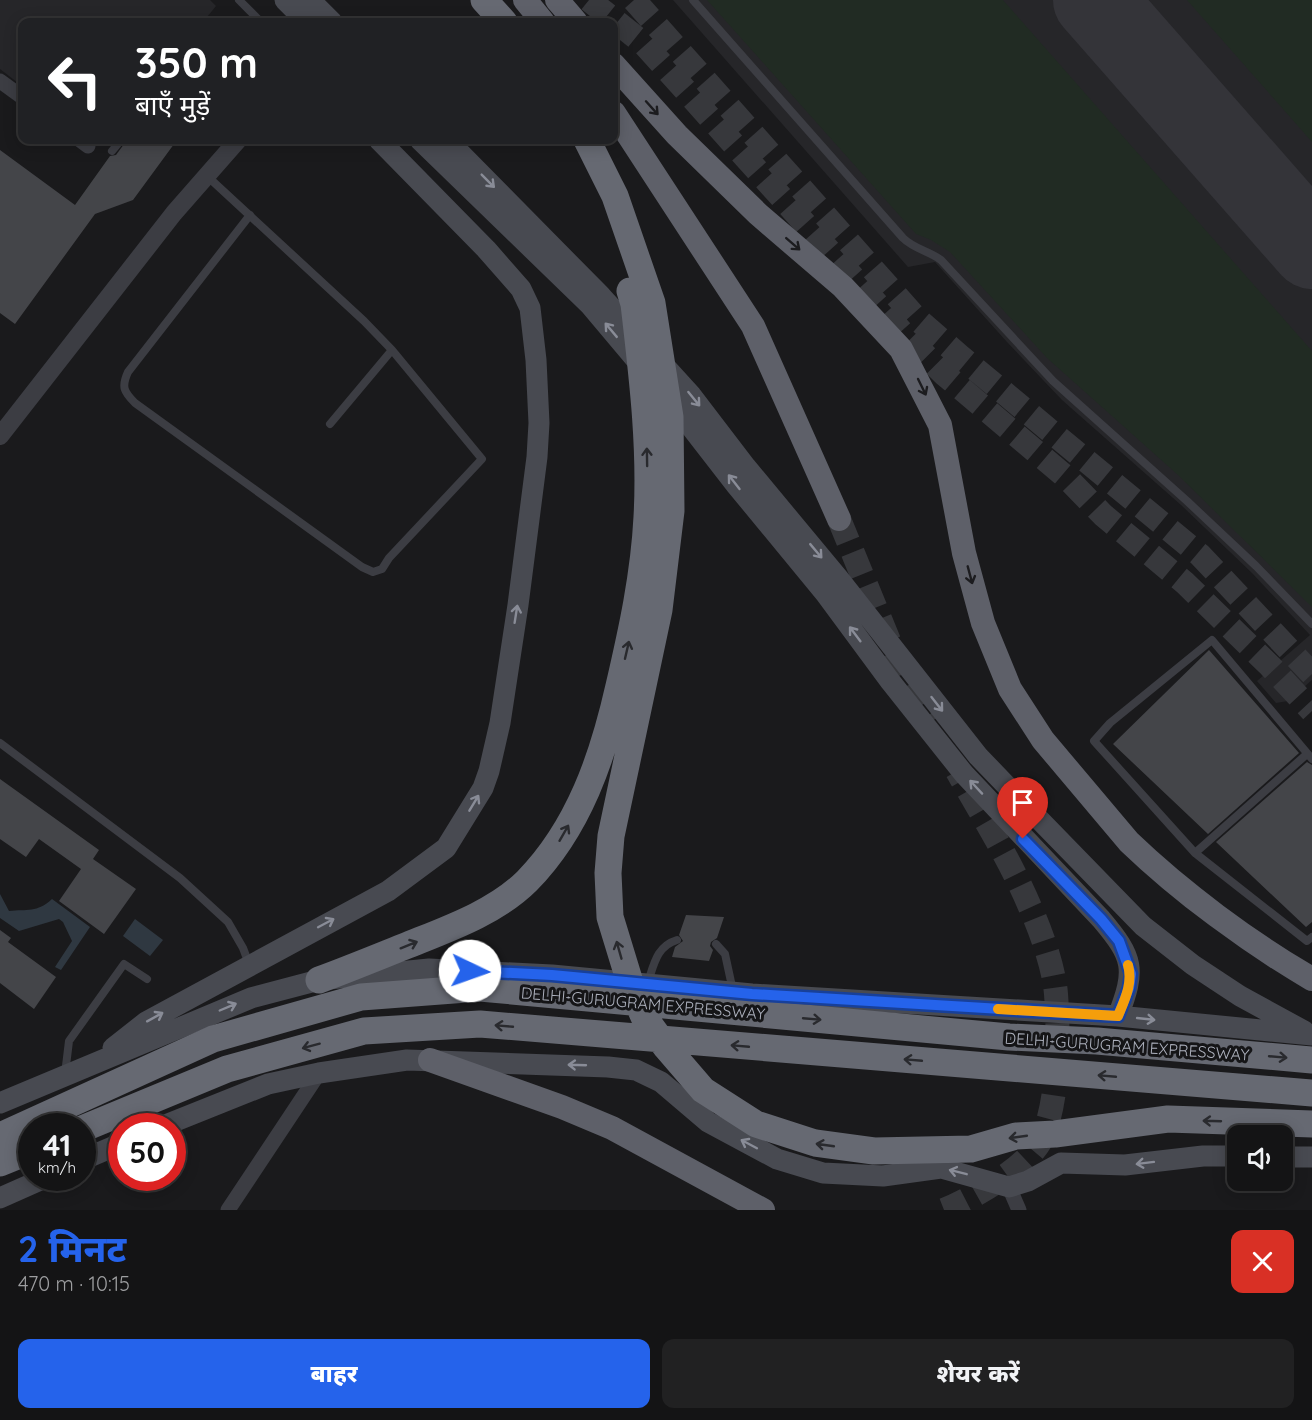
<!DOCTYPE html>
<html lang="hi">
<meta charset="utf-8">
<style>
:root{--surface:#141415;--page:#212122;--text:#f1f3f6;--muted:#9d9ea0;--line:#333334;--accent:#2563eb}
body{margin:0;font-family:Quicksand,"Noto Sans Devanagari",sans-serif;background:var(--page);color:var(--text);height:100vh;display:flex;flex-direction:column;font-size:22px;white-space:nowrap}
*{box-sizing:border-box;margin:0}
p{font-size:20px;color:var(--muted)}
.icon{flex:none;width:33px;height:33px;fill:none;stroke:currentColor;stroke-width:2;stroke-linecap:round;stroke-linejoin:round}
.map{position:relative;height:1210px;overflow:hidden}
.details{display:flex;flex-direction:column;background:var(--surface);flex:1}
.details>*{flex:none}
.top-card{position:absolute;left:18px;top:18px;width:600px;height:126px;border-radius:12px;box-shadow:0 3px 15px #0003,0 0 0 2px var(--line);background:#202124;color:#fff;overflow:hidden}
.fabs{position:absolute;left:1227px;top:1125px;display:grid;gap:12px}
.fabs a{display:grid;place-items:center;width:66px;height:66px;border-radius:12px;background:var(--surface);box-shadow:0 3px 15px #0003,0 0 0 2px var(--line);font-size:30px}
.speed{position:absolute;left:18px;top:1113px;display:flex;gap:12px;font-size:30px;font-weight:700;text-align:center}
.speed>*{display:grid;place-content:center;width:78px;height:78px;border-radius:50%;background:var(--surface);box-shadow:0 3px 15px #0003,0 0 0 2px var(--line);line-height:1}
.speed small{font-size:15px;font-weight:400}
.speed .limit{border:9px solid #d22;background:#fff;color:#111}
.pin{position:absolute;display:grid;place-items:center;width:51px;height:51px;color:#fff;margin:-62px -26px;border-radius:50% 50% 50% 0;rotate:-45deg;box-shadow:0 0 6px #0007}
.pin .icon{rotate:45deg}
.me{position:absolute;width:66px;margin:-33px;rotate:93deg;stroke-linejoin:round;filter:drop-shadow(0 0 4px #0008)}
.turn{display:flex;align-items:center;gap:21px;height:126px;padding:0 18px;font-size:27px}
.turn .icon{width:78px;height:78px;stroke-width:2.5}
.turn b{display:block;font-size:42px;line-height:51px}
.round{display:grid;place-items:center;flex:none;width:63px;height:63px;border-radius:12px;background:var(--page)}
.overview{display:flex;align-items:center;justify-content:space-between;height:102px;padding:0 18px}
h1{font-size:36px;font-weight:800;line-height:45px;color:var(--accent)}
.action{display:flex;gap:12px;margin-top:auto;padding:12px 18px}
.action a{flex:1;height:69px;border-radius:12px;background:var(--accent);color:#fff;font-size:24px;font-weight:800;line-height:69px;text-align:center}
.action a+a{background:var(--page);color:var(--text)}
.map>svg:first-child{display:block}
.built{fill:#262629}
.green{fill:#212b23}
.water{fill:#2f3841}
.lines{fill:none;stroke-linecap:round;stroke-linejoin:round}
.runway{stroke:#343439;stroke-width:82}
.building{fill:#444549}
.trunk-tunnel{stroke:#37383c;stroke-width:24;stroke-dasharray:24 12;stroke-linecap:butt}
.service{stroke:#3c3d43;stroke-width:8}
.minor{stroke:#3c3d43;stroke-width:15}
.tertiary{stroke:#3c3d43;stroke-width:18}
.secondary{stroke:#484a51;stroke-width:21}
.trunk{stroke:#5e6069;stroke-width:24}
.motorway{stroke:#666972;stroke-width:27}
.oneway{stroke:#1c1c1f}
.oneway2{stroke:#898c97}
.oneway3{stroke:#292a2e}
.route-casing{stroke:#184099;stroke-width:15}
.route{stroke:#2563eb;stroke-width:10}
.slow{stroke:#f59e0b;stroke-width:10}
.labels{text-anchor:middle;stroke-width:6;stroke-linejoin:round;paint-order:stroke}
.street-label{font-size:16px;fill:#acb0bc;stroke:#151517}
</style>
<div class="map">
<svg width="1312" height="1210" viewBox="0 0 1312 1210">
<rect width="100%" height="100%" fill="#1a1a1c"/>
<path class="built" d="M0 0H210L216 6 203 22H22V86L0 69Z
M673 0H1312V680L1288 701 1276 703 1257 681 1310 635 1252 573 1181 505 1062 400 1007 342 935 262 908 267Z"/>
<path class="green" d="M707 0H1003L1312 351V607L1178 475 1047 358 950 252 931 240 916 234Z
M1187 0H1312V142Z"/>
<path class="water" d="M0 894 9 911C27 909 37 913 52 899L90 927 61 970 55 967 72 941 63 922 59 919 19 931 0 918Z
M135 919 163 940 150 956 123 936Z"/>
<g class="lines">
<path class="runway" d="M1094 0 1312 248"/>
</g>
<path class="building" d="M127 140H177L133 200 95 214 15 324 0 313V150L75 205 110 156 116 155Z
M1209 650 1299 753 1208 834 1113 744Z
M1307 762 1312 765V922L1306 927 1216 842Z
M0 779 99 850 93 859 136 889 104 934 59 901 81 869 39 839 26 857 0 839Z
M686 915 724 917 717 938 711 942 710 946 713 950 709 961 672 957 675 947 683 941 679 935Z
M0 930 11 938 8 942 56 977 34 1009 0 983Z"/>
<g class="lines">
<path class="trunk-tunnel" d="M589 0 644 44 902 332 944 374 1067 478 1103 515 1185 583 1270 666 1312 711
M634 0 916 318 961 357 1200 555 1312 674
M839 519 903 675 930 722
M944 1210C972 1199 1025 1168 1040 1142 1059 1106 1059 1034 1056 994 1054 968 1041 931 1030 907 1010 860 982 815 957 771"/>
<path class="service" d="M239 0 261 22
M693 0 903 238C914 249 929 251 941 260L1053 381 1187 501 1256 566 1312 624
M112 151 121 140
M207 176 364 321 392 350 482 459 389 558 382 569 373 572 362 567 135 403C124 392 121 387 128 372L250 215
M330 424 392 350
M0 743 180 878 228 922 243 948 249 964
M1312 759 1212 640 1110 723 1094 741 1195 853 1307 941 1312 937
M1195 853 1307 754
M716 944 725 954 733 991
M648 982C654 964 657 946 677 940
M65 1074 69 1041 124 964 147 979"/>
<path class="minor" d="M0 81 22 97
M80 140 88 146
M1009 1187 1019 1210
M228 1210 319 1073"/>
<path class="tertiary" d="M0 436 174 213 238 140"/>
<path class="secondary" d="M285 0 307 22
M310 0 332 22
M420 140 590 305 643 368
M447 140 601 296 691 395 746 467 839 579 978 756 1031 811 1143 926 1193 965 1240 996 1304 1031
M667 396 736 485 825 593 890 681 964 774 1101 919C1134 958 1136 969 1118 1016
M113 1048 146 1022 388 891 446 848 483 788 489 771 500 723 518 605 537 457 539 423 536 360 530 308 521 289 486 249 379 140
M0 1103 251 998 319 980 429 969 552 975 752 994 1118 1016 1312 1035
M163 1126 268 1084 319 1073 407 1060 608 1067 636 1070 661 1082 708 1122 777 1159 823 1173 883 1176 941 1168 1009 1187 1028 1181 1061 1163 1125 1165 1203 1156H1238
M1282 1157H1312
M82 1160 122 1143
M0 1198 45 1178"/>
<path class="trunk" d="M525 0 543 22
M557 0 576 22
M614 65 677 135 758 214 843 287 901 349 940 425 964 553 983 623 1010 689 1043 740 1129 842C1181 892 1250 943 1312 979
M614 113 753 326 839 519
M430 1060 562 1107 612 1128 763 1210"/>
<path class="motorway" d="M484 0 504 22
M587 140 615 196 652 303 670 417 671 511 659 610 611 836 608 873 610 917 632 989 644 1017 666 1047 703 1090 756 1124 815 1143 874 1151 971 1149 1016 1136 1055 1134 1168 1119 1312 1124
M319 980C349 969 378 957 408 945 448 929 496 912 527 881 579 828 603 757 619 686 632 630 644 575 647 517 651 445 642 374 634 304L630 291
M82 1129 227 1069 364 1031 480 1024 1312 1093
M0 1136 213 1039 361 997 480 988 1009 1037 1097 1041 1312 1060
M0 1163 32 1150"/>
</g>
<defs><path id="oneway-shaft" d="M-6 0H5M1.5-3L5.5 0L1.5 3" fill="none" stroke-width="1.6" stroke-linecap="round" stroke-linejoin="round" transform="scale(1.5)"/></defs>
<g class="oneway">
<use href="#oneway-shaft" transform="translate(652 108) rotate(48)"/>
<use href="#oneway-shaft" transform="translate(793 244) rotate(41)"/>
<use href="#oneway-shaft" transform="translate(922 387) rotate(64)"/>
<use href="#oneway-shaft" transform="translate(970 575) rotate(75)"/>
</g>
<g class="oneway2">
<use href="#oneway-shaft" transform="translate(488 181) rotate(45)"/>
<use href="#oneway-shaft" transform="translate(611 330) rotate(-130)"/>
<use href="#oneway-shaft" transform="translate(694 399) rotate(51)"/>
<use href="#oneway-shaft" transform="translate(734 482) rotate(-128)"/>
<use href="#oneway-shaft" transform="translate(816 551) rotate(50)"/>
<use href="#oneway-shaft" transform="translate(516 614) rotate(-81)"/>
<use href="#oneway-shaft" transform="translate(855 634) rotate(-127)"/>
<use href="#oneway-shaft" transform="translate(937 704) rotate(52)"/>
<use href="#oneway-shaft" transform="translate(976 787) rotate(-133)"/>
<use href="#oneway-shaft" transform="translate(474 803) rotate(-59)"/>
<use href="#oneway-shaft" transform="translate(326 923) rotate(-28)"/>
<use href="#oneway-shaft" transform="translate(228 1007) rotate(-23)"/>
<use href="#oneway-shaft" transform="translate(155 1017) rotate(-29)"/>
<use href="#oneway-shaft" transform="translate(1146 1019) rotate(6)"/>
<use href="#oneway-shaft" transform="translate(577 1065) rotate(-178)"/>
<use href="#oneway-shaft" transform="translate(749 1144) rotate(-152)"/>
<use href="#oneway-shaft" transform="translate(1145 1163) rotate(173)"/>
<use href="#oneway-shaft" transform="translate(958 1172) rotate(-166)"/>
</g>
<g class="oneway3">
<use href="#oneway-shaft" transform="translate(647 457) rotate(-91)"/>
<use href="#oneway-shaft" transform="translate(627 650) rotate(-77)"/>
<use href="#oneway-shaft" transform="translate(564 833) rotate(-60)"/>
<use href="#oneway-shaft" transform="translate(409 945) rotate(-22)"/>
<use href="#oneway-shaft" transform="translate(619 950) rotate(-106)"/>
<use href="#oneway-shaft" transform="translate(812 1019) rotate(5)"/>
<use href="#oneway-shaft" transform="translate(504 1026) rotate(-175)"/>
<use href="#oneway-shaft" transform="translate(311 1046) rotate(165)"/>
<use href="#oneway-shaft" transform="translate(740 1046) rotate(-175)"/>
<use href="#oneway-shaft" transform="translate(1278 1057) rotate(5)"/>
<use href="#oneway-shaft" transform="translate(913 1060) rotate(-175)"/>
<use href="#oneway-shaft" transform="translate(1107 1076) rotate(-175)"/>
<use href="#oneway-shaft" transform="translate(1212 1121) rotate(-178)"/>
<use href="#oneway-shaft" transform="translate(1018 1137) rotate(172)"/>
<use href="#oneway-shaft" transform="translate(825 1145) rotate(-172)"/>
</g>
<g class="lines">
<defs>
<path id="route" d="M470 971 552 975 752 994 1118 1016 1129 988 1131 974 1119 941 1101 919 1023 839"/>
</defs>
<use href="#route" class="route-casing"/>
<use href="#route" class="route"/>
<path class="slow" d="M998 1009 1118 1016C1125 999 1133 983 1128 965"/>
</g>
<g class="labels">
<g class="street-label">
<text transform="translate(643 1003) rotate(5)" y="6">DELHI-GURUGRAM EXPRESSWAY</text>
<text transform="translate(1127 1046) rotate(4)" y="6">DELHI-GURUGRAM EXPRESSWAY</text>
</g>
</g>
</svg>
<div class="fabs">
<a><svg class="icon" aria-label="sound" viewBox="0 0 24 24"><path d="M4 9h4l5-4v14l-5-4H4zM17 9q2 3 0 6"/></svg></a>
</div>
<div class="speed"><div>41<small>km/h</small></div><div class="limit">50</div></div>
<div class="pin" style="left:1023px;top:839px;background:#d93025"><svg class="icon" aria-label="arrive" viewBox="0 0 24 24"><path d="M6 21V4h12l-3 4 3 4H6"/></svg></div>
<svg class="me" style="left:470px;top:971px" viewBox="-20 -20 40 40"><circle r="19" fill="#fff"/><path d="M0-13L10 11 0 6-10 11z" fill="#2563eb"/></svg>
<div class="top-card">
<div class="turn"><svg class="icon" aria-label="left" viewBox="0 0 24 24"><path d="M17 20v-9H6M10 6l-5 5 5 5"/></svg><div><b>350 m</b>बाएँ मुड़ें</div></div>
</div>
</div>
<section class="details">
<div class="overview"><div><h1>2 मिनट</h1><p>470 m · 10:15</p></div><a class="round" style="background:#d93025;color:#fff"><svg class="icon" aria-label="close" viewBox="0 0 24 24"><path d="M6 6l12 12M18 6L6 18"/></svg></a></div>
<div class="action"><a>बाहर</a><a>शेयर करें</a></div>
</section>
